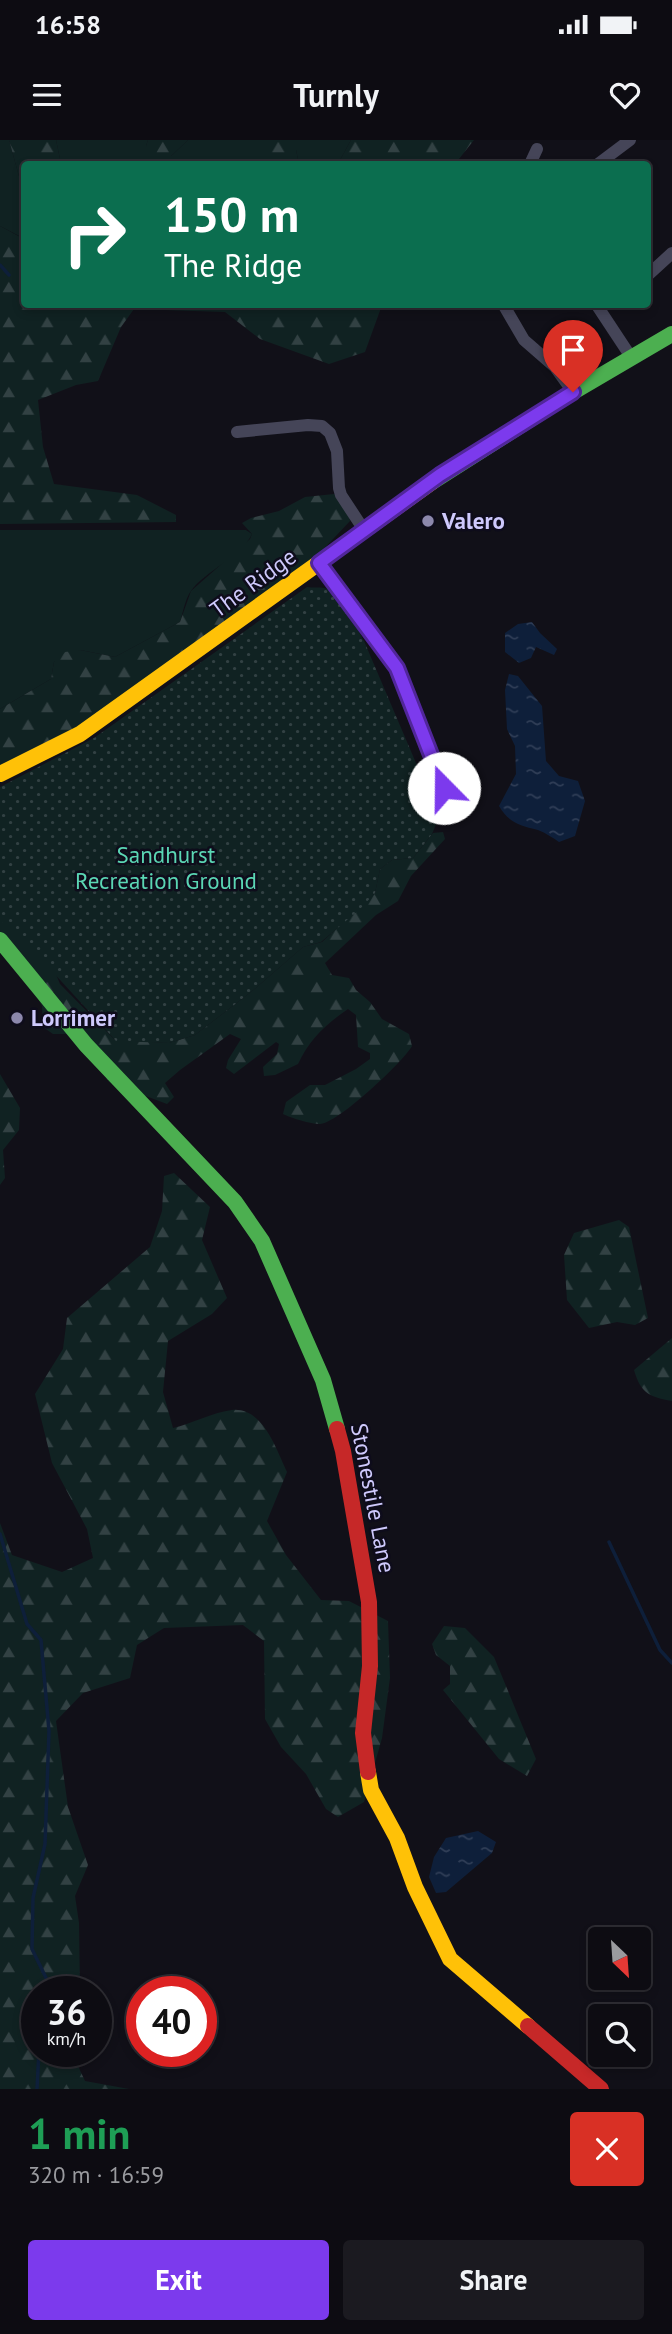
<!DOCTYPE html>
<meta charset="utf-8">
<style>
:root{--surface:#0d0c12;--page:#1b1a20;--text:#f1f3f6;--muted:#9a9b9f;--line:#2d2c32;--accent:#7c3aed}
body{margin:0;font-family:"PT Sans",sans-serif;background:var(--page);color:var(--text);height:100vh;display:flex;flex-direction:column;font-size:26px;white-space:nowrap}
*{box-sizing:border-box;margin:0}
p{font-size:23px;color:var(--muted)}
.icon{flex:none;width:38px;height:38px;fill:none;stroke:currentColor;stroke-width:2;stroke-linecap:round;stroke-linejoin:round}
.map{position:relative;height:1949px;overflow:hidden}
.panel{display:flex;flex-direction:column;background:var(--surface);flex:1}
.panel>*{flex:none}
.hud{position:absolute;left:21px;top:21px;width:630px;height:147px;border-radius:7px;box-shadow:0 4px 10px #0003,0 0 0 2px var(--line);background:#0b6e4f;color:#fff;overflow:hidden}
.needle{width:46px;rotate:155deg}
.fabs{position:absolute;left:588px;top:1787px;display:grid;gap:14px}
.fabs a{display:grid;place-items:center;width:63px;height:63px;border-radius:7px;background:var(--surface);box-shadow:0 4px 10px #0003,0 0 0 2px var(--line);font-size:35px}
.speed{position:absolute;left:21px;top:1836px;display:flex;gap:14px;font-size:35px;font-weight:700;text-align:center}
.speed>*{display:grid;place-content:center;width:91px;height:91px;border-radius:50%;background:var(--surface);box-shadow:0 4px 10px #0003,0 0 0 2px var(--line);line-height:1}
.speed small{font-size:18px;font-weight:400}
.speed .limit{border:10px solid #d22;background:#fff;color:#111}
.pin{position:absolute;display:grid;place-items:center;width:60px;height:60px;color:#fff;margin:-72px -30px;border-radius:50% 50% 50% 0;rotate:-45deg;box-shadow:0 0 7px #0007}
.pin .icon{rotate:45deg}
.me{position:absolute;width:77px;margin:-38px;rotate:338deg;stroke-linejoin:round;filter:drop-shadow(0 0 5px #0008)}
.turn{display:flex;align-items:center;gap:24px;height:147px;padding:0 28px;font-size:32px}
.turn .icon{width:91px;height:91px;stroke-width:2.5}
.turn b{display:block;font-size:49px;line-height:60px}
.round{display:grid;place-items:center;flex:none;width:74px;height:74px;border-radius:7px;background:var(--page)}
.summary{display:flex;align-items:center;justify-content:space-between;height:119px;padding:0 28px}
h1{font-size:42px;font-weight:600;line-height:52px;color:#1e9e55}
.button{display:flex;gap:14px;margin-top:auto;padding:14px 28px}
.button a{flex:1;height:80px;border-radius:7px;background:var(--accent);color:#fff;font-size:28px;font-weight:600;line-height:80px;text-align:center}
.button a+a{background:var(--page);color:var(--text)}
.status{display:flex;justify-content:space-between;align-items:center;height:49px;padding:0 35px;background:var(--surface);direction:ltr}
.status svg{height:19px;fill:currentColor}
header{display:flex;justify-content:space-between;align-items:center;height:91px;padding:0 28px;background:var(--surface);font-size:32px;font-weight:600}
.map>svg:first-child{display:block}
.green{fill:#102222}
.forest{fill:url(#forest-firs)}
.park{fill:url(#park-dots)}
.water{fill:url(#water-ripples)}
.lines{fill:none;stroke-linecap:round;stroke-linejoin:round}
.stream{stroke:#0e1f3a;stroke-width:3.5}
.street{stroke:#454558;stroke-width:12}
.fast{stroke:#4caf50;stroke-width:16}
.slow{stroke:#ffc107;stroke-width:16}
.jam{stroke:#c62828;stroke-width:16}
.route-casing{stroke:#51269a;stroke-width:18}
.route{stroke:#7c3aed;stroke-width:12}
.poi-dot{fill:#8c88ac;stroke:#0e0c1b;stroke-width:2.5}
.labels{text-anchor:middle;stroke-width:5;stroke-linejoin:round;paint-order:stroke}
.poi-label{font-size:23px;font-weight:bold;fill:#cec9fc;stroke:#0e0c1b;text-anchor:start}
.street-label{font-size:23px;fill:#cec9fc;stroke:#0e0c1b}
.park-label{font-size:23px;fill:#5bd6b4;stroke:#0e0c1b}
</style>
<div class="status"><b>16:58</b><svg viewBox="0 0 49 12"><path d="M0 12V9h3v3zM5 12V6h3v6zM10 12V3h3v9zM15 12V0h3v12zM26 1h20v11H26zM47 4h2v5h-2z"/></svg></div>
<header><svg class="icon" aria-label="menu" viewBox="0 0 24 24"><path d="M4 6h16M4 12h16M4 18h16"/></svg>Turnly<svg class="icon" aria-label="heart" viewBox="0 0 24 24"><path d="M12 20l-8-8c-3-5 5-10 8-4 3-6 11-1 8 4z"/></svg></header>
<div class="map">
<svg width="672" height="1949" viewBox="0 0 672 1949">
<defs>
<pattern id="forest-firs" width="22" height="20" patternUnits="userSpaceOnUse" patternTransform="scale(1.75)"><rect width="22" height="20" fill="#102222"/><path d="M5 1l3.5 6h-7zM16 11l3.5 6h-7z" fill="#324143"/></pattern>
<pattern id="park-dots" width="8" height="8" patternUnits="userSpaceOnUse" patternTransform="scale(1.75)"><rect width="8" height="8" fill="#102222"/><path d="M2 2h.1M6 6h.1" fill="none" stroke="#324143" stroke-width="1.8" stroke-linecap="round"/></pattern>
<pattern id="water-ripples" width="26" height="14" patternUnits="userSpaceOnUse" patternTransform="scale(1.75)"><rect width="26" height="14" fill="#0e1f3a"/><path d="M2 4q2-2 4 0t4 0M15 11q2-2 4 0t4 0" fill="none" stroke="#303e57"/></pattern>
</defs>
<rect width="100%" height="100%" fill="#111018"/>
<path class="green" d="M0 0H9L24 54V97L23 98 0 86Z
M56 0H148L146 6 171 16 188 0H351L338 24H299L296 10 250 21V24H61Z
M0 390H246L252 394C242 416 204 432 191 451 185 459 183 473 180 482L115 517 80 510 54 522 51 539 0 569Z"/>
<path class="forest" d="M9 0H56L61 24H24V54Z
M148 0H188L171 16 153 17 146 6Z
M351 0H474L455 24H338Z
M279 1 296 10 299 24H250V21Z
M0 86 22 98 24 97V164L382 165 365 212 329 224 260 199 225 172 134 169 121 187 98 241 76 245 38 260 43 307 54 344 137 355 176 375V382L0 384Z
M334 354 347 363 350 381 316 417 105 574 0 629V569L51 539 54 522 65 512 80 510 115 517 180 482 191 451 250 399 252 394 242 383 251 378 279 371 305 357Z
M443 692 445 699 411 736 398 761 376 775 325 823 332 835 349 838 356 850 370 862 382 879 409 894 412 906C403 922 337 984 320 984 311 984 291 978 283 974L286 962 310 945H325L356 929 370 919V913L358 907 356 875 348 869C326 884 309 900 298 924L275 935 264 936 263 927 277 914 279 904 276 902 234 934 226 928 228 920 241 899 230 894 180 930 165 943 174 957 167 964 109 942 91 913 72 894H53L43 887 42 866 35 852 0 806V698L60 844 115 900 169 903 195 895 251 852 303 807 322 802 375 753 380 729 392 720 413 718 433 693Z
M0 934 20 968 19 990 3 1010 5 1038 0 1045Z
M174 1033 210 1067 202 1100 227 1158 212 1174 168 1201 163 1252 173 1288C191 1284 214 1272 232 1270 263 1267 276 1309 287 1332L267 1381 286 1415 321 1460 349 1461 388 1481 390 1538 382 1598 364 1662 338 1677 326 1669 306 1634 281 1607 265 1579 264 1501 243 1485 164 1488 137 1505 130 1538 83 1553 56 1581 68 1667 88 1725 75 1756 79 1783 80 1851 37 1852V1911H71L85 1941 129 1949H0V1383L12 1415 62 1432 93 1418 87 1389 52 1323 35 1254 63 1209 67 1178 150 1107 162 1071 164 1036Z
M619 1080 629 1087 648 1178 635 1185 617 1182 589 1188 567 1160 564 1115 574 1093Z
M672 1198V1261C650 1257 641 1254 634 1230Z
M444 1486 465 1488 494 1517 536 1619 527 1636 499 1619 443 1550 450 1544V1526L436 1515 432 1504Z"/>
<path class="park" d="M307 447C312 448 319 447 324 448 341 452 356 486 364 501L439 677 432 694 413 718 392 720 380 729 375 753 360 769 321 802 303 807 251 852 195 895 169 903 116 901 40 818 0 780V647L94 598Z"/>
<path class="water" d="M532 482 540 493 557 509 554 515 536 507 531 518 519 523 505 512V493L518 484Z
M509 534 518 536 542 566 546 621 559 636 578 641 585 661 575 696 559 702C553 698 546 693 538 690 520 685 510 684 499 666L516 634 515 606 507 589 505 550Z
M478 1691 496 1702 492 1713 446 1752 436 1753 429 1737 434 1717 446 1698Z"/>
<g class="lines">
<path class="stream" d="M0 125 9 135
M0 1394 27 1484 41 1500 49 1591 45 1704 33 1758 32 1809 49 1844 50 1852
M609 1402 660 1510 672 1523
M37 1949 39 1911"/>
<path class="street" d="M530 24 537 9
M598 24 630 0
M648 135 672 113
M503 164 524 200 555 227 573 252
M596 164 631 217
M237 292 308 285 322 286 330 293 337 311 339 348 341 355 364 390"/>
<path class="fast" d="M432 342 573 252 672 194
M0 800 86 905 235 1062 262 1101 323 1240 337 1289"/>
<path class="slow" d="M319 423 397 528 444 648
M0 634 80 594 432 342
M368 1632 371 1650 397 1698 415 1747 450 1819 528 1886"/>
<path class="jam" d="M337 1289 343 1311 369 1462 370 1526 363 1593 368 1632
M528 1886 601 1949"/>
</g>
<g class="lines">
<defs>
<path id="route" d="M444 648 397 528 319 423 440 335 573 252"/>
</defs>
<use href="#route" class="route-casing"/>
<use href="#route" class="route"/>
</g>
<g class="poi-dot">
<circle cx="428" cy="381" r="7"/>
<circle cx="17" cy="878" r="7"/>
</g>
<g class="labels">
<g class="poi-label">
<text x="442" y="389">Valero</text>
<text x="31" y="886">Lorrimer</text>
</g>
<g class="street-label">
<text transform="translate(253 443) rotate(-36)" y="8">The Ridge</text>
<text transform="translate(373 1358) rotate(79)" y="8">Stonestile Lane</text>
</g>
<g class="park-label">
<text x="166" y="723">Sandhurst<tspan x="166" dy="26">Recreation Ground</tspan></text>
</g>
</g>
</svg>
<div class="fabs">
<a><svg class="needle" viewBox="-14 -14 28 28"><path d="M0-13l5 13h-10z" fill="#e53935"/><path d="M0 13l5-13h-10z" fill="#9a9b9f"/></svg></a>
<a><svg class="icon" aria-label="search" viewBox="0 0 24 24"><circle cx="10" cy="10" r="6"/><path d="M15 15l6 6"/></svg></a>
</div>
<div class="speed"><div>36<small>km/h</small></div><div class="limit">40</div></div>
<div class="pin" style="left:573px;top:252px;background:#d93025"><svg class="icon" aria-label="arrive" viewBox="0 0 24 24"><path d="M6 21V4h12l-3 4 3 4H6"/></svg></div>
<svg class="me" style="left:444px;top:648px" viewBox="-20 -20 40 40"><circle r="19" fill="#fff"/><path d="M0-13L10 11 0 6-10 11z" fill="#7c3aed"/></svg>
<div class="hud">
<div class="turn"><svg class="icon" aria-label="right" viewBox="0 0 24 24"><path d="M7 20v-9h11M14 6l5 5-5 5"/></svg><div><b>150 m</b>The Ridge</div></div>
</div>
</div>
<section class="panel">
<div class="summary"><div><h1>1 min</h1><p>320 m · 16:59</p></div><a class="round" style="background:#d93025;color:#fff"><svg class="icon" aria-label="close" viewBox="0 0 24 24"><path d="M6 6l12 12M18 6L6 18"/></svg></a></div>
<div class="button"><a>Exit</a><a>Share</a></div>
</section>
